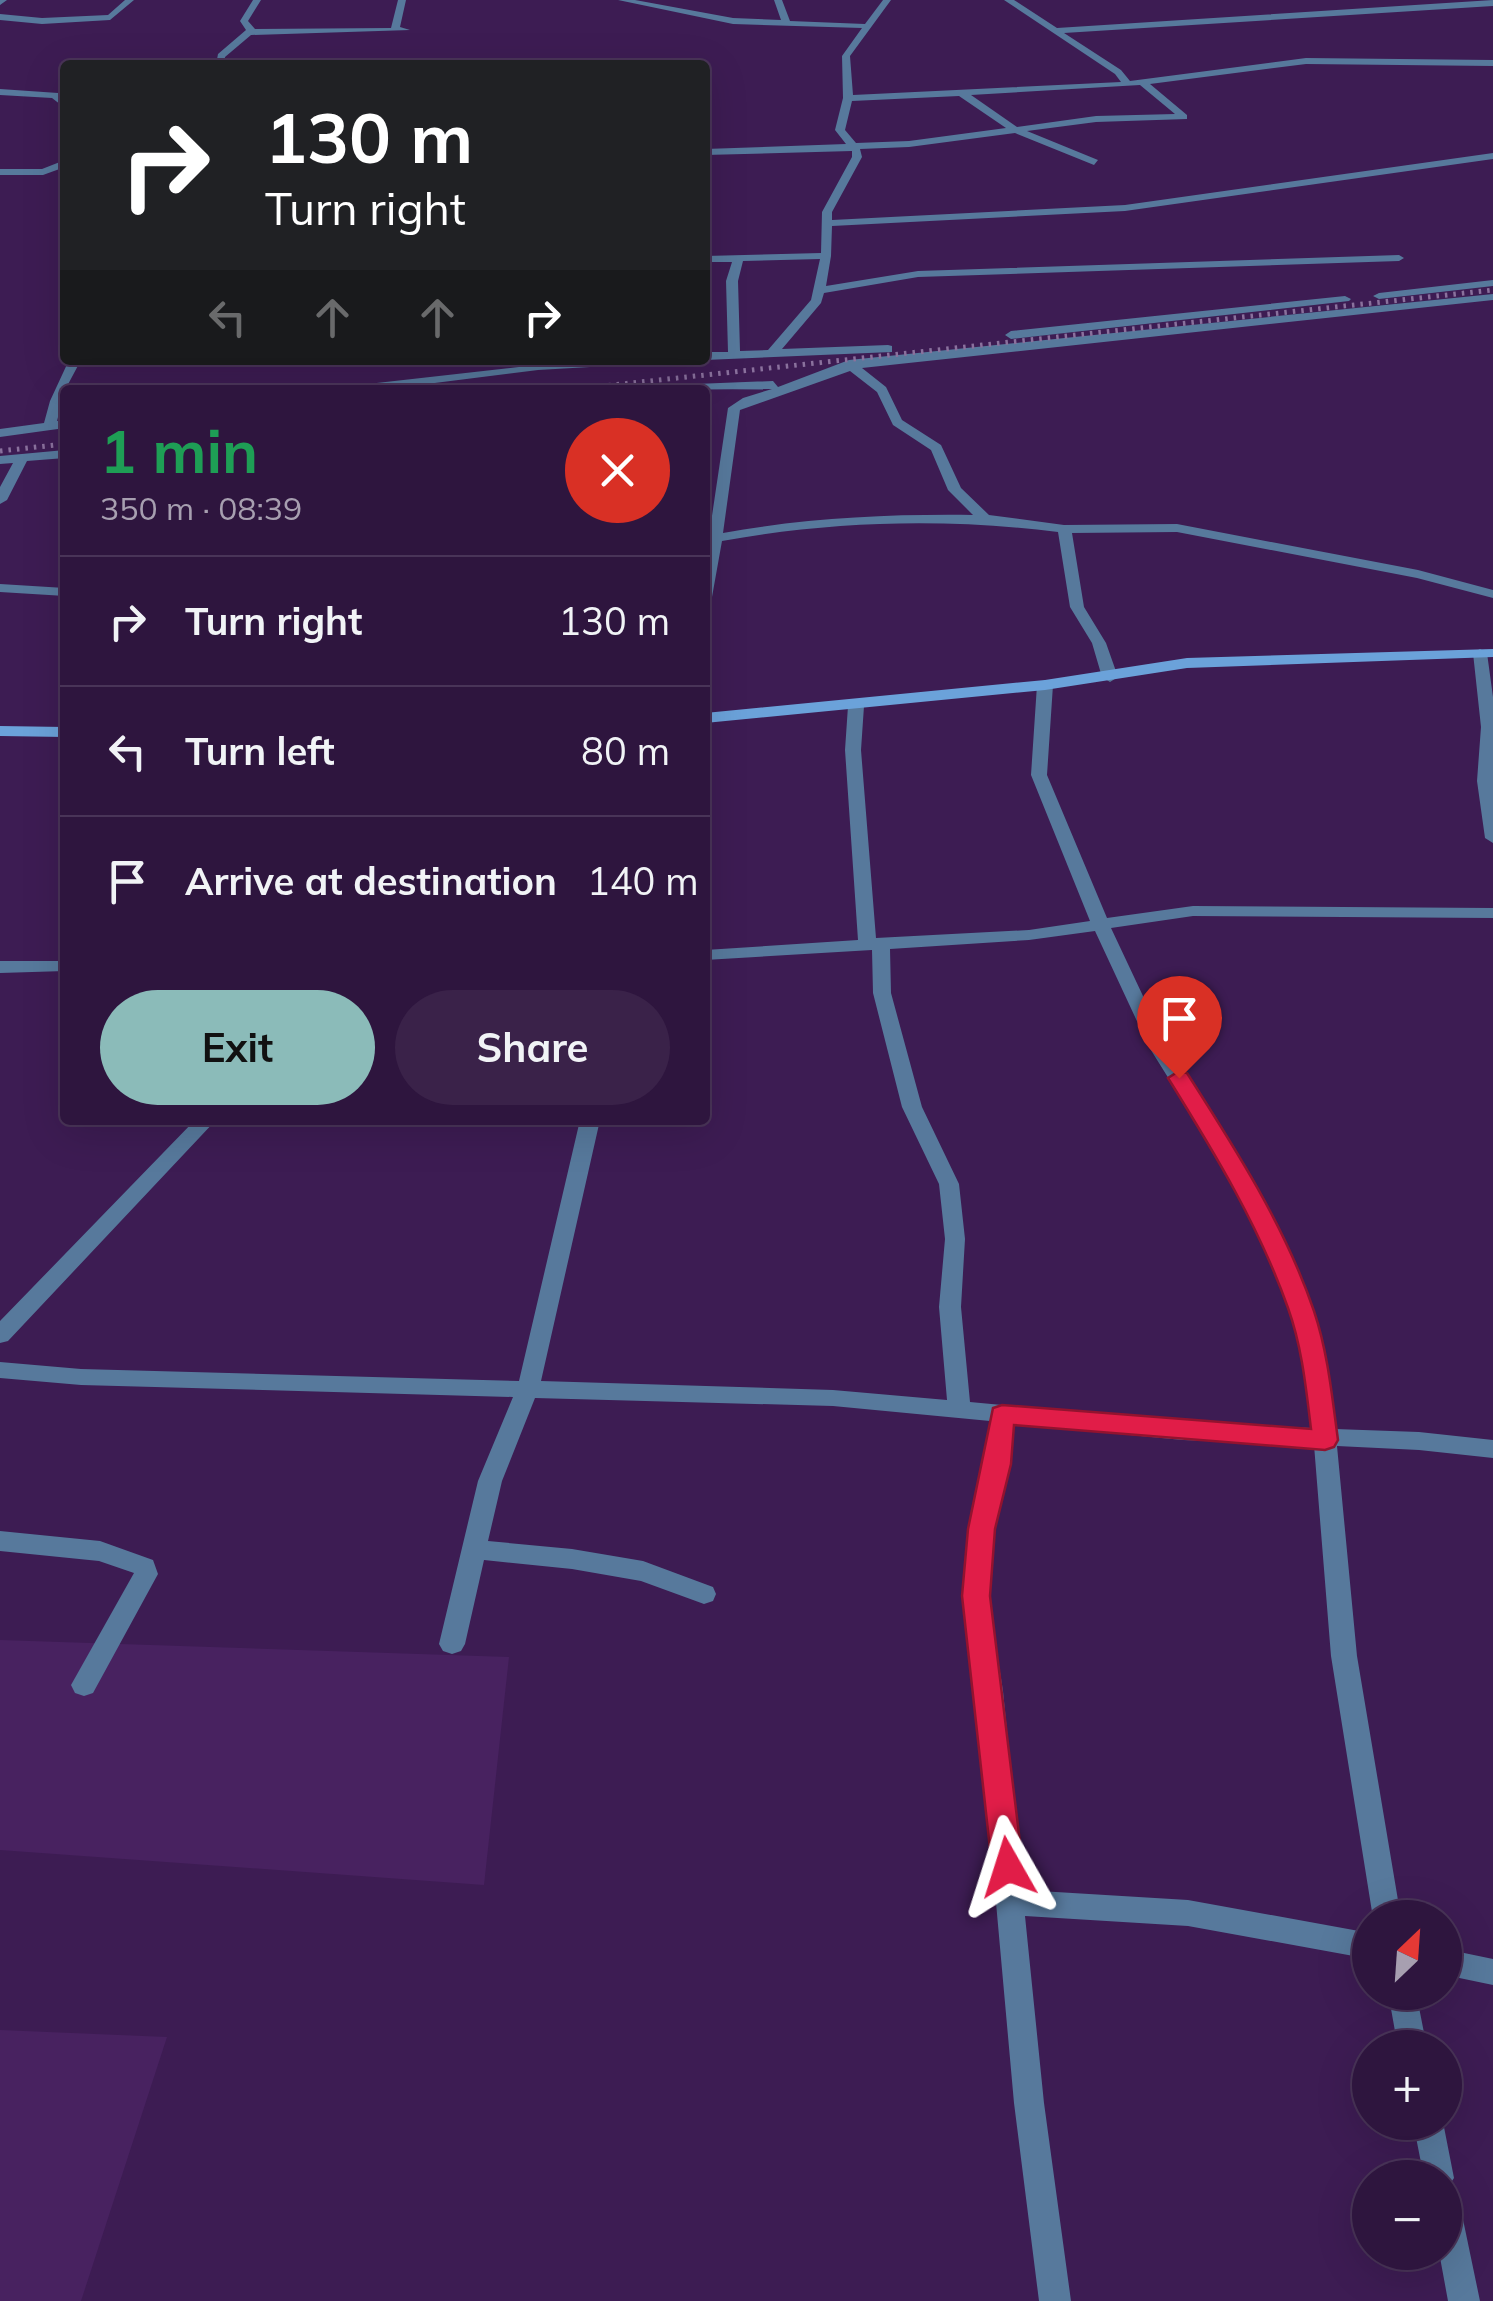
<!DOCTYPE html>
<meta charset="utf-8">
<style>
:root{--surface:#2e153e;--page:#3a2249;--text:#f1f3f6;--muted:#a79fb0;--line:#493458;--accent:#8bbbb9}
body{margin:0;font-family:Mulish,sans-serif;background:var(--page);color:var(--text);height:100vh;display:flex;flex-direction:column;font-size:38px;white-space:nowrap}
*{box-sizing:border-box;margin:0}
p{font-size:32px;color:var(--muted)}
.icon{flex:none;width:55px;height:55px;fill:none;stroke:currentColor;stroke-width:2;stroke-linecap:round;stroke-linejoin:round}
.map{position:relative;flex:1;overflow:hidden}
.details{position:absolute;left:60px;top:385px;width:650px;height:740px;display:flex;flex-direction:column;background:var(--surface);border-radius:10px;box-shadow:0 10px 40px #0002,0 0 0 2px var(--line)}
.details>*{flex:none}
.guide{position:absolute;left:60px;top:60px;width:650px;height:305px;border-radius:10px;box-shadow:0 10px 40px #0002,0 0 0 2px var(--line);background:#202124;color:#fff;overflow:hidden}
.needle{width:65px;rotate:25deg}
.controls{position:absolute;left:1352px;top:1900px;display:grid;gap:20px}
.controls a{display:grid;place-items:center;width:110px;height:110px;border-radius:50%;background:var(--surface);box-shadow:0 10px 40px #0002,0 0 0 2px var(--line);font-size:50px}
.pin{position:absolute;display:grid;place-items:center;width:85px;height:85px;color:#fff;margin:-102px -42px;border-radius:50% 50% 50% 0;rotate:-45deg;box-shadow:0 0 10px #0007}
.pin .icon{rotate:45deg}
.me{position:absolute;width:110px;margin:-55px;rotate:354deg;stroke-linejoin:round;filter:drop-shadow(0 0 8px #0008)}
.turn{display:flex;align-items:center;gap:35px;height:210px;padding:0 40px;font-size:45px}
.turn .icon{width:130px;height:130px;stroke-width:2.5}
.turn b{display:block;font-size:70px;line-height:85px}
.lanes{display:flex;align-items:center;height:95px;padding:0 40px;background:#0003;justify-content:center;gap:50px;direction:ltr}
.lanes .off{opacity:.35}
.round{display:grid;place-items:center;flex:none;width:105px;height:105px;border-radius:52px;background:var(--page)}
.summary{display:flex;align-items:center;justify-content:space-between;height:170px;padding:0 40px}
h1{font-size:60px;font-weight:700;line-height:75px;color:#1e9e55}
.cta{display:flex;gap:20px;margin-top:auto;padding:20px 40px}
.cta a{flex:1;height:115px;border-radius:60px;background:var(--accent);color:#111;font-size:40px;font-weight:700;line-height:115px;text-align:center}
.cta a+a{background:var(--page);color:var(--text)}
ul{padding:0;list-style:none}
li{display:flex;align-items:center;gap:30px;height:130px;padding:0 40px;border-top:2px solid var(--line)}
li div{flex:1}
li b{display:block;font-size:38px}
li em{font-style:normal}
.map>svg:first-child{display:block}
.built{fill:#482260}
.lines{fill:none;stroke-linecap:round;stroke-linejoin:round}
.street{fill:#57799c;fill-rule:evenodd}
.secondary{fill:#6ba2da;fill-rule:evenodd}
.rail{stroke:#8a719d;stroke-width:5;stroke-dasharray:2.5 6;stroke-linecap:butt}
.route{fill:#e11d48;stroke:#92132f;stroke-width:2.5}
</style>
<div class="map">
<svg width="1493" height="2301" viewBox="0 0 1493 2301">
<rect width="100%" height="100%" fill="#3d1c53"/>
<path class="built" d="M0 1640 509 1657 484 1885 0 1850Z
M0 2030 167 2037 81 2301H0Z"/>
<g class="lines">
<path class="street" d="M0 0H7L0 5Z
M125 0H134L110 20 42 24 0 20V14L42 18 108 15Z
M253 0H261L248 21 255 29 391 28 398 0H406L400 27 410 30 251 35 225 57 224 65H216L218 54 246 30 240 21Z
M618 0H635L733 18 781 20 774 0H782L790 21 865 24 883 0H891L850 56 853 95 1121 82 1115 74 1004 0H1014L1057 28 1493 0V6L1064 33 1121 70 1130 81 1306 58 1493 60V66L1306 64 1150 84 1187 115V119L1096 122 1027 131 1098 160 1094 165 1015 133 909 147 860 149 862 157 832 212V220L1125 205 1493 153V159L1125 211 832 226 831 256 826 286 918 271 1399 255 1404 258 1399 261 918 277 824 293 821 303 782 349 888 345 892 346V352L705 360V352H728L726 281 732 262H705V256L821 253 822 212 852 157V151L705 155V149L846 144 835 130 843 98 842 56 862 28 733 24ZM1140 85 1175 114 1096 116 1017 127 971 95ZM959 96 1006 128 909 141 856 143 845 130 852 101ZM820 259 811 300 768 350 740 351 738 281 743 261Z
M0 89 58 93 65 100V108L52 98 0 95Z
M65 160V167L43 175H0V169H42Z
M1493 280V286L1379 299 1373 296 1379 293Z
M1493 294V300L862 368 886 387 902 420 941 445 961 488 989 515 1064 525 1177 524 1418 570 1493 590V598L1417 578 1177 532 1072 533 1084 607 1106 643 1118 677 1110 682 1102 677 1092 643 1070 607 1058 532C944 518 834 521 722 541L712 597 705 601V536H709L728 408 743 398 772 389 639 390 645 386 773 381 778 387 849 360ZM850 371 877 392 893 425 931 450 948 490 973 515C888 514 806 518 723 533L740 410Z
M1345 296 1351 299 1349 301 1011 339 1005 335 1011 331Z
M69 360H81L65 390 57 421 65 420V428L0 437V429L44 423 50 401Z
M580 360H648L642 364 538 370 379 390H344L350 386Z
M65 450V458L27 461 7 500 0 504V487L13 463 0 464V456Z
M0 584 65 588V596L0 592Z
M1480 649 1487 653 1493 697V843L1485 838 1477 781 1481 727 1473 653Z
M1045 680 1053 685 1047 775 1107 918 1193 906 1493 908V918L1193 916 1111 928 1167 1047 1257 1188 1312 1309 1326 1362 1335 1429 1419 1432 1493 1440V1458L1419 1450 1337 1446 1357 1656 1401 1918H1373L1331 1656 1314 1445 1183 1440 1013 1424 1010 1464 994 1529 988 1596 1003 1691 1023 1890 1188 1900 1370 1933V1959L1188 1926 1025 1916 1044 2103 1071 2301H1039L1014 2103 977 1691 964 1596 970 1529 986 1464 990 1421 833 1406 535 1398 502 1481 488 1541 572 1549 643 1561 713 1587 716 1594 713 1601 704 1604 641 1581 572 1569 484 1560 465 1644 461 1651 452 1654 443 1651 439 1644 478 1481 513 1397 81 1385 0 1378V1362L81 1369 519 1381 580 1120H600L541 1381 833 1390 947 1400 939 1307 945 1239 939 1184 902 1107 873 993 872 950 705 960V950L858 940 845 750 848 706 856 701 864 706 861 750 876 938 1029 930 1090 921 1031 775 1037 685ZM1095 931 1149 1047 1237 1188 1290 1309 1304 1362 1312 1428 1183 1422 970 1402 961 1307 965 1239 959 1184 922 1107 891 993 890 949 1029 940Z
M0 961H65V971L0 973Z
M195 1120H216L8 1341 0 1343V1321Z
M0 1531 100 1541 153 1560 158 1574 93 1693 84 1696 75 1693 71 1685 134 1573 99 1561 0 1551Z
M1445 1949 1493 1959V1985L1445 1975Z
M1388 1992H1416L1427 2048H1398Z
M1413 2122H1443L1454 2178 1446 2190 1456 2194 1460 2205 1480 2301H1448L1439 2252H1445V2178H1424Z"/>
<path class="secondary" d="M1493 649V657L1187 668 1045 690 705 723V713L1045 680 1187 658Z
M0 726 65 727V737L0 736Z"/>
<path class="rail" d="M566 390 1493 290
M0 451 65 444"/>
</g>
<path class="route" d="M1179 1071 1187 1073C1235 1148 1285 1226 1314 1311 1328 1353 1332 1396 1338 1440L1334 1447 1325 1450 1014 1425 1011 1464 995 1529 990 1596 1023 1867 1019 1877 1008 1881 997 1877 992 1867 962 1596 968 1529 993 1408 1002 1405 1311 1429C1306 1388 1302 1347 1288 1308 1259 1226 1214 1152 1168 1078Z"/>
</svg>
<div class="controls">
<a><svg class="needle" viewBox="-14 -14 28 28"><path d="M0-13l5 13h-10z" fill="#e53935"/><path d="M0 13l5-13h-10z" fill="#a79fb0"/></svg></a>
<a>+</a>
<a>−</a>
</div>
<div class="pin" style="left:1179px;top:1078px;background:#d93025"><svg class="icon" aria-label="arrive" viewBox="0 0 24 24"><path d="M6 21V4h12l-3 4 3 4H6"/></svg></div>
<svg class="me" style="left:1008px;top:1867px" viewBox="-20 -20 40 40"><path d="M0-17L14 15 0 8-14 15z" fill="#e11d48" stroke="#fff" stroke-width="4"/></svg>
<div class="guide">
<div class="turn"><svg class="icon" aria-label="right" viewBox="0 0 24 24"><path d="M7 20v-9h11M14 6l5 5-5 5"/></svg><div><b>130 m</b>Turn right</div></div>
<div class="lanes"><svg class="icon off" aria-label="left" viewBox="0 0 24 24"><path d="M17 20v-9H6M10 6l-5 5 5 5"/></svg><svg class="icon off" aria-label="ahead" viewBox="0 0 24 24"><path d="M12 20V5M6 11l6-6 6 6"/></svg><svg class="icon off" aria-label="ahead" viewBox="0 0 24 24"><path d="M12 20V5M6 11l6-6 6 6"/></svg><svg class="icon" aria-label="right" viewBox="0 0 24 24"><path d="M7 20v-9h11M14 6l5 5-5 5"/></svg></div>
</div>
<section class="details">
<div class="summary"><div><h1>1 min</h1><p>350 m · 08:39</p></div><a class="round" style="background:#d93025;color:#fff"><svg class="icon" aria-label="close" viewBox="0 0 24 24"><path d="M6 6l12 12M18 6L6 18"/></svg></a></div>
<ul>
<li><svg class="icon" aria-label="right" viewBox="0 0 24 24"><path d="M7 20v-9h11M14 6l5 5-5 5"/></svg><div><b>Turn right</b></div><em>130 m</em></li>
<li><svg class="icon" aria-label="left" viewBox="0 0 24 24"><path d="M17 20v-9H6M10 6l-5 5 5 5"/></svg><div><b>Turn left</b></div><em>80 m</em></li>
<li><svg class="icon" aria-label="arrive" viewBox="0 0 24 24"><path d="M6 21V4h12l-3 4 3 4H6"/></svg><div><b>Arrive at destination</b></div><em>140 m</em></li>
</ul>
<div class="cta"><a>Exit</a><a>Share</a></div>
</section>
</div>
